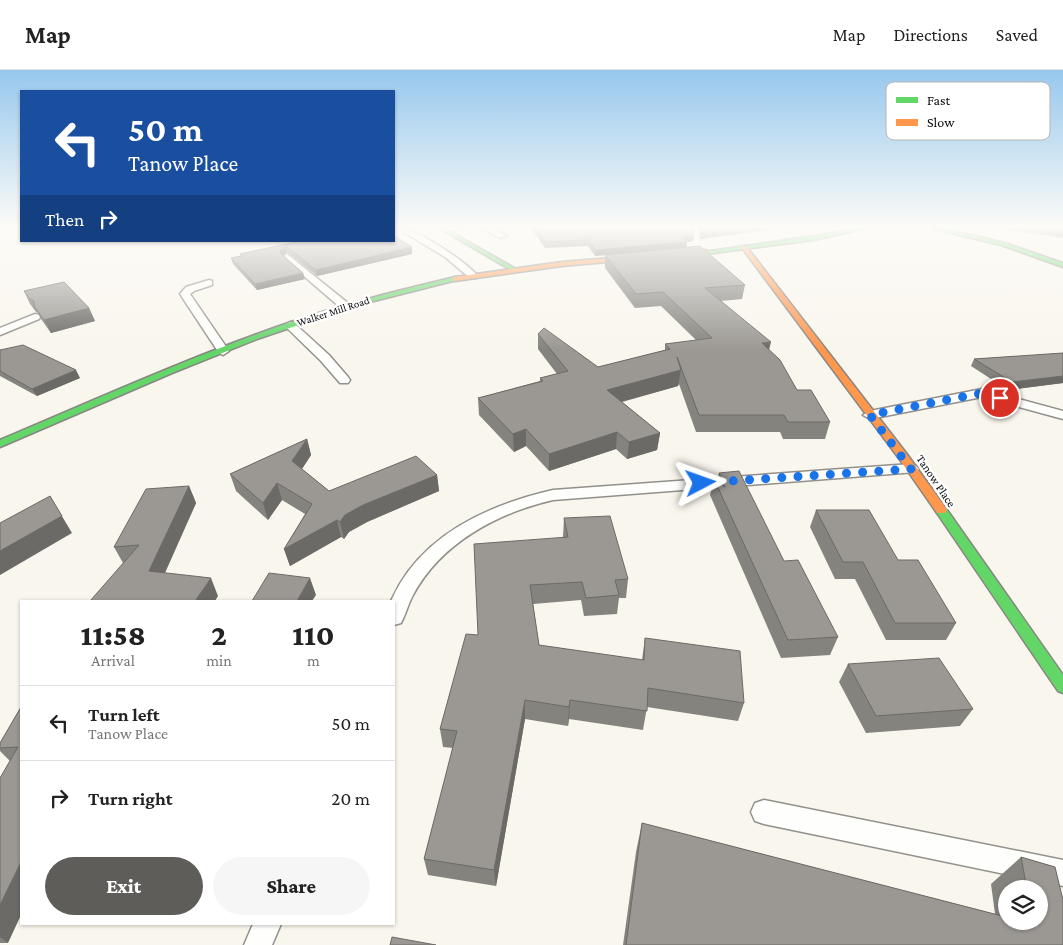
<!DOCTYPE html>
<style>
:root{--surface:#fff;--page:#f6f6f6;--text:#222;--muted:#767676;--line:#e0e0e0;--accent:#5e5d59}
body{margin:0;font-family:"Crimson Pro",serif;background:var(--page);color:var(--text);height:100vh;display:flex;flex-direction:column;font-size:19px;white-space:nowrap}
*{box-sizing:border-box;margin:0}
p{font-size:16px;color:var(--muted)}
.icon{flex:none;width:28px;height:28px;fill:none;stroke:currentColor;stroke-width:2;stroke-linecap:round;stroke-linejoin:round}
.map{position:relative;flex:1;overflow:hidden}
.details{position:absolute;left:20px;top:530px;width:375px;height:325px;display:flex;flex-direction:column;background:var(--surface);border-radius:0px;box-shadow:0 1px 4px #0004}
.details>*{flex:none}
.top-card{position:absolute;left:20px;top:20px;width:375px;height:152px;border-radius:0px;box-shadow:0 1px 4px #0004;background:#1a4fa0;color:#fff;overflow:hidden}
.buttons{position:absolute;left:998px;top:810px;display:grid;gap:10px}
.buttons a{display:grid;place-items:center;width:50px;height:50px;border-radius:50%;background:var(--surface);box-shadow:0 1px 4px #0004;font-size:25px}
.pin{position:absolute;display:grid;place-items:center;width:42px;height:42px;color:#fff;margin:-21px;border:2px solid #fff;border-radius:50%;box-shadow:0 1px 5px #0007}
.me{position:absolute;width:55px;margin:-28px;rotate:86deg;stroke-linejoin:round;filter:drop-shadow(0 0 4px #0008)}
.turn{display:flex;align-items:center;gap:18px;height:105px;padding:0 25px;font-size:22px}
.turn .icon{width:65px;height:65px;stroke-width:2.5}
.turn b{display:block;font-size:35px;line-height:42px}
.then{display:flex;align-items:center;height:48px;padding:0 25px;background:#0003;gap:10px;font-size:19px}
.eta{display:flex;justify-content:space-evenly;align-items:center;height:85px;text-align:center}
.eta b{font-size:30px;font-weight:800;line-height:35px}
.button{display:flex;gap:10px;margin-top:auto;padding:10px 25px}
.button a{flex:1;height:58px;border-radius:30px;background:var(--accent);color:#fff;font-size:20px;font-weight:800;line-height:58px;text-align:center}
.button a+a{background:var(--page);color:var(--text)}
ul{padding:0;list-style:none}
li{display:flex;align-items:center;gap:15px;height:75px;padding:0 25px;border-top:1px solid var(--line)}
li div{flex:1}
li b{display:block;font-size:19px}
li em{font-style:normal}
header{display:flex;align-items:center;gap:30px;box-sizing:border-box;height:70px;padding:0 25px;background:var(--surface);border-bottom:1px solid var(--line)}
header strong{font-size:24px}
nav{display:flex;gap:28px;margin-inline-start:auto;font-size:18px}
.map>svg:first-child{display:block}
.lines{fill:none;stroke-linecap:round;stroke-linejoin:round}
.lane-casing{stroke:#92908c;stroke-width:3}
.fast-casing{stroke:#888783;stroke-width:3}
.slow-casing{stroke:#888783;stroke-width:3}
.lane{fill:#fefefc;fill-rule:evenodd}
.fast{fill:#63d668;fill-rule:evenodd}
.slow{fill:#ff974d;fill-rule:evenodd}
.wall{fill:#85837e;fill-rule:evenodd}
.shaded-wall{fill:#6c6a67}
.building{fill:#9b9893;stroke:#6c6a67}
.route{stroke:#1a73e8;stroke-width:9;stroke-dasharray:0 16.2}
.labels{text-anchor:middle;stroke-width:5;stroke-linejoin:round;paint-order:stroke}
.far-street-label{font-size:11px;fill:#0a0a0a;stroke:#fff}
.street-label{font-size:12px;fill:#0a0a0a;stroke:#fff}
.key{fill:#fff;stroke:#b6b6b6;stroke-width:1}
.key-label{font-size:14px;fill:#0a0a0a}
</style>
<header>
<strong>Map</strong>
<nav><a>Map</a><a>Directions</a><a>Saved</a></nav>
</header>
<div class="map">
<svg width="1063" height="875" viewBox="0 0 1063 875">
<rect width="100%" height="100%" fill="#f9f6ed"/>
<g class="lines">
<defs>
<path id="lane" d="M397 158C414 156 466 192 478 206L476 208H470L445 187Z
M443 158H463L446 162 442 160Z
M482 158H492L507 166 500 168Z
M287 184 349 234 350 236 349 238H341L284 189 283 187Z
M209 210 212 211V215L194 221 190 224 229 281 223 285 219 283 180 224 186 217Z
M35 244 39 245 40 247 39 249 0 265V258Z
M290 252 294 253 329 285 348 307 350 310 348 313H340L321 291 286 257 285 255Z
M982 319 1063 341V349L982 327 870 349 863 345 870 341Z
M911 394 916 396 919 399 916 402 553 430C497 443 441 473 413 525 408 534 406 544 401 553L394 555V531H391L392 529C421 465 488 435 553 420Z
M764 730 1063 790V816L764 754 755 751 751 742 755 733Z
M253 854H281L272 875H244Z"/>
<path id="fast" d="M439 158H444L516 199 511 200Z
M858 158H867L814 170 706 184 703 182 814 166Z
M934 158H941L1005 173 1063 193V197L1001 175 934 159Z
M455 207 457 208V210L358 235 257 269 172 303 0 377V370C97 329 194 285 294 251 347 233 401 220 455 207Z
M941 436 945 437 1063 605V623L1058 621 937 443 935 440 937 437Z"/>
<path id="slow" d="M742 176H746L906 383 945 437 947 440 945 443H937L898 387 742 178Z
M706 180 709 182 708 183 562 196 455 211 452 209 455 207 562 192Z"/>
</defs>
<use href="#lane" class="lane-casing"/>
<use href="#fast" class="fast-casing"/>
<use href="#slow" class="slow-casing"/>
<use href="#lane" class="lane"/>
<use href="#fast" class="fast"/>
<use href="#slow" class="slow"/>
</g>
<path class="wall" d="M531 158H693L694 165 693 171 687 172 686 177 745 215 742 229 721 231 769 280 797 320 830 352 825 369H783L780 362H696L679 314 678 316 622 332 660 363 657 380 627 389 616 379 549 401 526 376 514 382 479 345 478 328 540 311V308L557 304 538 279V264L598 297 665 280V274L696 270 661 236 635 238 605 198V185L595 186 588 176 545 178Z
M698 158H780L700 169Z
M997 158H1063V168Z
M301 171 412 177V184L317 206 287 182 283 185 303 203 305 209 257 220 233 194 231 188 241 186 240 184Z
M24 221 89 238 95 251 51 263 41 249 38 243 36 242 30 234Z
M0 280 80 308 37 326 0 306Z
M1063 283V313L1008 320 971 296 974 289Z
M307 369 311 385 302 399 329 421 437 405 439 421 367 452 349 462 344 469 341 467 290 496 284 479 305 444 282 430 268 450 236 421 230 404Z
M719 403 784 491 838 567 830 585 781 588 710 425 714 409 717 411Z
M189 416 196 433 165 503 218 526 123 493 114 477Z
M816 440 898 490 956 553 946 570H886L855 509H835L810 457Z
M564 448 628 509 626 528H619L617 544 584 546 581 530 533 534 539 575 642 590 645 568 744 633 738 651 647 637 643 660 569 649 568 656 525 649 496 816 428 805 424 789 453 678 443 677 440 659 478 565 563 467Z
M848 594 973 639 960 656 866 663 839 612Z
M21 637 8 873H0V708L10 691 0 681V673Z
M642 753 995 844 991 814 1021 787 1055 797 1063 830V875H623L636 782ZM1006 819H1039V851H1006Z"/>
<path class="shaded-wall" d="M741 158H780L700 169 701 163Z
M694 165 693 171 687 172 686 178 595 186 596 180Z
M286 176 287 182 281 187 280 180Z
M412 177V184L317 206 316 200Z
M303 203 305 209 257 220 255 214Z
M89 238 95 251 51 263 44 250Z
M771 272 767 288 762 273Z
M76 300 80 308 37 326 32 319Z
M681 300 678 316 606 336 607 320Z
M1063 306V313L1008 320 1012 312Z
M526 359V376L514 382 513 364Z
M617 362 616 379 549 401V384Z
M660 363 657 380 627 389 629 372Z
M307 369 311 385 296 408 292 391Z
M437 405 439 421 367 452 349 462 344 469 340 452 345 445 363 435Z
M277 413 282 430 268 450 263 433Z
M189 416 196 433 158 518 149 501Z
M50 426 72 463 0 505V481Z
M337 450 341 467 290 496 284 479Z
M211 508 218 526 215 531H195Z
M310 508 316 525 312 531H297Z
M525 630V649L496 816 494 800Z
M570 630 569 649 568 656 569 637Z
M21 792V845L8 873 0 867V835Z"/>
<path class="building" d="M535 158H693L694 165 682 167 687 172 596 180 588 170 545 172Z
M700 158H741L701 163Z
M1036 158H1063V161Z
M394 166 412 177 316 200 286 176 280 180 281 184 303 203 255 214 231 188 242 186 240 184 301 171H394Z
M700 176 745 215 705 218 771 272 762 273 780 290 797 320H811L830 352H788L784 345H699L677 287 681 300 607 320 660 363 629 372 617 362 549 384 526 359 513 364 478 328 543 311 540 308 568 301 538 264 544 258 598 297 670 279 665 274 712 268 663 222 636 224 605 185Z
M64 212 89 238 44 250 34 236V231L30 229 24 221Z
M23 275 76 300 32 319 0 301V280Z
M1063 283V306L1012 312 974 289Z
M307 369 292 391 329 421 416 386 437 405 363 435 345 445 340 452 337 450 284 479 312 434 277 413 263 433 230 404Z
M739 401 784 491 798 490 838 567 788 570 714 409 725 417 719 403Z
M189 416 149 501 211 508 195 531H90L139 475 114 477 146 419Z
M50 426 62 446 0 481V453Z
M816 440H869L898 490H918L956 553H895L863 492H843Z
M610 446 628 509 615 510 619 525 586 528 582 512 530 515 539 575 644 590 645 568 740 581 744 633 648 618 647 641 570 630 569 637 525 630 494 800 424 789 457 661 440 659 466 564 478 565 474 474 568 467 564 448Z
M269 503 310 508 297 531H252Z
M939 588 973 639 876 646 848 594Z
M21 637V792L0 835V708L18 677 0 678V673Z
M642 753 1006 847V851H1024L1034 854 1033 851H1039V819H1027L1021 787 1055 797 1063 830V875H626Z
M392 867 436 875H390Z"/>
<linearGradient id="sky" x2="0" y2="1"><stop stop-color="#97c8ee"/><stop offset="0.56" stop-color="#fcfbf7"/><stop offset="1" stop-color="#fcfbf7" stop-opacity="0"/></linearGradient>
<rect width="1063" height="280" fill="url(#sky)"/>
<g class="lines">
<path class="route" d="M701 413 911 399 870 345 982 323 1000 328"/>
</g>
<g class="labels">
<g class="far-street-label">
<text transform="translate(333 241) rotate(-18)" y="4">Walker Mill Road</text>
</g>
<g class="street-label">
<text transform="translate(936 411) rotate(56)" y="4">Tanow Place</text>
</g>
</g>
<rect x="886" y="12" width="164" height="58" rx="8" class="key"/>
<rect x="896" y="27" width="22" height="6" fill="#63d668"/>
<rect x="896" y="49" width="22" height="7" fill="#ff974d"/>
<g class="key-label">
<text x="927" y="35">Fast</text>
<text x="927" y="57">Slow</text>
</g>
</svg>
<div class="buttons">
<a><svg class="icon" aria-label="layers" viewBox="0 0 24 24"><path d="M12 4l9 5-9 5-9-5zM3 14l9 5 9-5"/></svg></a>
</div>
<div class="pin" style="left:1000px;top:328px;background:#d93025"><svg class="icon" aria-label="arrive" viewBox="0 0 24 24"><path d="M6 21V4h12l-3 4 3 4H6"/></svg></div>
<svg class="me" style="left:701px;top:413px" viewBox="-20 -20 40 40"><path d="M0-17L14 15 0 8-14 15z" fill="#1a73e8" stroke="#fff" stroke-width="4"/></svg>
<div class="top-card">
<div class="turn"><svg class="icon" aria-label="left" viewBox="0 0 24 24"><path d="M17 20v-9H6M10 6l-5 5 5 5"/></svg><div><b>50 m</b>Tanow Place</div></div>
<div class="then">Then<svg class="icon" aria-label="right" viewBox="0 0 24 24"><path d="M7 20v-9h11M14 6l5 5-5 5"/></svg></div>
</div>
<section class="details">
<div class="eta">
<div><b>11:58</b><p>Arrival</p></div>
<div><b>2</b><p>min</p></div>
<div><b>110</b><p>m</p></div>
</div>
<ul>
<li><svg class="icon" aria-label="left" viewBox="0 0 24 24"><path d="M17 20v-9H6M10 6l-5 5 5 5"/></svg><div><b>Turn left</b><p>Tanow Place</p></div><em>50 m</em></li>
<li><svg class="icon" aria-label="right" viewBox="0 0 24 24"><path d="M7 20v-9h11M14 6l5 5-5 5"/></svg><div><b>Turn right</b></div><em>20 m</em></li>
</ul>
<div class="button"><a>Exit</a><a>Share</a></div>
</section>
</div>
